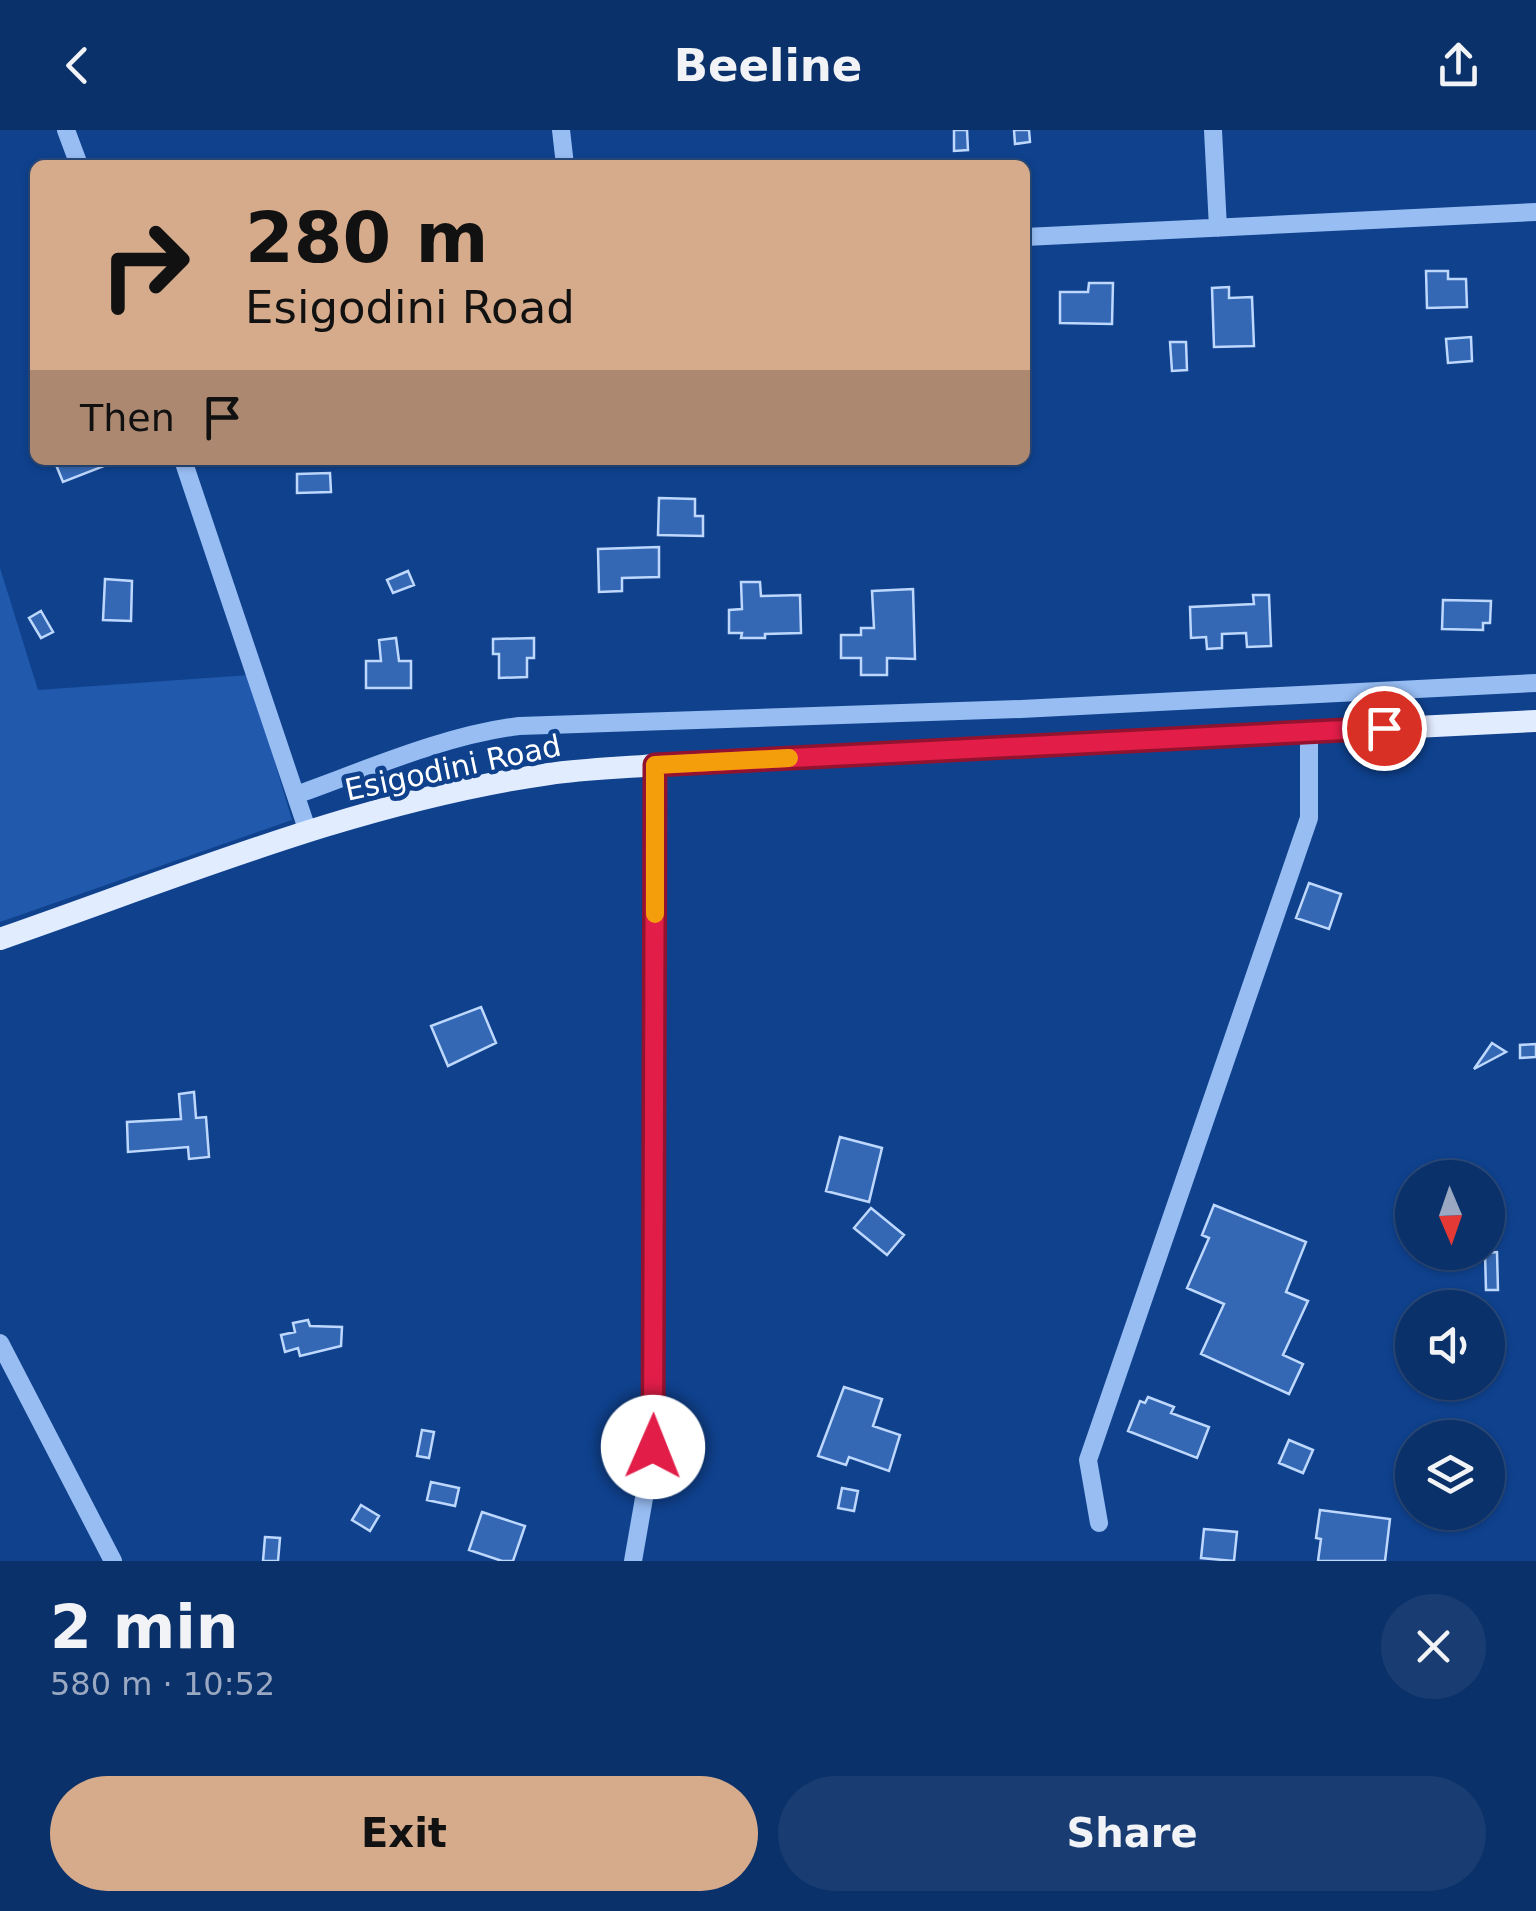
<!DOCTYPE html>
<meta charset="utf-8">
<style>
:root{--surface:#0b316a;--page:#193d72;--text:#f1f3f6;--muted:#9aa9c1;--line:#2b4c7e;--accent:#d6ab8b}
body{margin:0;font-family:"DejaVu Sans",sans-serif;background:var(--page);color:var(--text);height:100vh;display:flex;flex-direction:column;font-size:38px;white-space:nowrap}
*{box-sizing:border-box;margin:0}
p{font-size:32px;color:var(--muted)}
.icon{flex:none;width:55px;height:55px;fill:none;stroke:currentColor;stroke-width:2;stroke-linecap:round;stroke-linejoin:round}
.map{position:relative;height:1431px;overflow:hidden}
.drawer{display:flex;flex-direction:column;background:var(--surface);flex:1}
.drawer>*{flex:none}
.top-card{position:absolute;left:30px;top:30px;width:1000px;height:305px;border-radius:15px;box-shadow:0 2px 8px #0004,0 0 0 2px var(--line);background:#d6ab8b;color:#111;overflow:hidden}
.needle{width:65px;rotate:178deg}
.fabs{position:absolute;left:1395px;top:1030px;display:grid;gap:20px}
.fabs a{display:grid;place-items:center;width:110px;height:110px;border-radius:50%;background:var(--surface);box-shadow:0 2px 8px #0004,0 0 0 2px var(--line);font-size:50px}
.pin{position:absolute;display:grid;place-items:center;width:85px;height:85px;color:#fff;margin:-42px;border:5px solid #fff;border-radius:50%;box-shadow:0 2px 10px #0007}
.me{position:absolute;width:110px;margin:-55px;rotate:1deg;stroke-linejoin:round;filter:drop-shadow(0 0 8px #0008)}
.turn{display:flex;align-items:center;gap:35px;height:210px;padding:0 50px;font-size:45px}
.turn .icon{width:130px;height:130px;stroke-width:2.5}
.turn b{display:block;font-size:70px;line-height:85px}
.then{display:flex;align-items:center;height:95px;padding:0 50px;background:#0003;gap:20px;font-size:38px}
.round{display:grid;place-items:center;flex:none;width:105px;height:105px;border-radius:52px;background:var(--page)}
.overview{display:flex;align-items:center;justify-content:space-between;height:170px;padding:0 50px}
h1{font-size:60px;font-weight:600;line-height:75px}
.action{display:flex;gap:20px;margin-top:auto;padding:20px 50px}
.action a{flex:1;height:115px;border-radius:60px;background:var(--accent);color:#111;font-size:40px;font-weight:600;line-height:115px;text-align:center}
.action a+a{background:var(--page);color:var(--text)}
header{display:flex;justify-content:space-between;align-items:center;height:130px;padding:0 50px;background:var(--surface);font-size:45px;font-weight:600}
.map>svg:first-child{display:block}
.green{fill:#215aac}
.building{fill:#3468b4;stroke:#bed8fd;stroke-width:2.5}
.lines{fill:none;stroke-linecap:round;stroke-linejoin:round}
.minor{stroke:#97bdf3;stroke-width:18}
.major{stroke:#e2ecff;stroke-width:22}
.route-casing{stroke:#92132f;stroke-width:25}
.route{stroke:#e11d48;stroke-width:18}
.slow{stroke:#f59e0b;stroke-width:18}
.labels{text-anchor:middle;stroke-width:9;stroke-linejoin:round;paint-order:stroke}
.street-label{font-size:30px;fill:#fff;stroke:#0f418d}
</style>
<header><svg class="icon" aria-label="back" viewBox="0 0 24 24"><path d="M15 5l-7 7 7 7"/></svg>Beeline<svg class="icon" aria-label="share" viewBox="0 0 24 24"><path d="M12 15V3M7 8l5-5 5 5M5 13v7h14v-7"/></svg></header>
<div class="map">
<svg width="1536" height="1431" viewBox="0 0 1536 1431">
<rect width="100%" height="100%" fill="#0f418d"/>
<path class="green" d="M0 438 38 560 249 545 292 690 0 792Z"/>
<path class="building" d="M954 0H967L968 20 954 21Z
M1014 0H1029L1030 12 1015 14Z
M1426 141H1448V149H1466L1467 177 1427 178Z
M1089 153H1113L1112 194 1060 193V162H1088Z
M1229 157V168L1252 167 1254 216 1214 217 1212 158Z
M1471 207 1472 231 1448 233 1446 209Z
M1170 212H1186L1187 240 1172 241Z
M54 330H117V331L63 352Z
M330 343 331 362 297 363V344Z
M659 368 695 369V386H703V406L658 405Z
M659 417V447L622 448V461L599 462 598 419Z
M408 441 414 455 393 463 387 450Z
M105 449 132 451 131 491 103 490Z
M741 452H760L761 466 800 465 801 503 765 504V508H741L742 503H729V480L742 479Z
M913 459 915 529 887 528V545H861V528H841V505H861V498H874L872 461Z
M1253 465H1269L1271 516 1247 517 1246 503 1222 504V518L1207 519 1206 507 1191 508 1190 477 1254 474Z
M1443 470 1491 471 1490 493H1483V500L1442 499Z
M41 481 53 502 41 508 29 488Z
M396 508 399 531H411V558H366V531H381L379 510Z
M534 508V528H527V547L499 548V524H493V509Z
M1309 753 1341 764 1329 799 1296 788Z
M481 877 496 913 448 936 431 896Z
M1492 913 1506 922 1474 939Z
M1536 914V927L1520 928V915Z
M194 962 196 988 206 987 209 1027 189 1029 188 1017 128 1022 127 992 181 989 179 964Z
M840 1007 882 1018 869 1072 826 1061Z
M1214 1075 1306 1112 1286 1162 1308 1171 1283 1225 1303 1234 1289 1264 1201 1224 1224 1174 1187 1158 1209 1108 1202 1105Z
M871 1078 904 1105 887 1125 854 1098Z
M1497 1122 1498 1160H1486L1485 1123Z
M308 1190 310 1196 342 1197 341 1216 300 1226 298 1218 285 1222 281 1205 295 1202 293 1193Z
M844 1257 882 1269 873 1296 900 1305 889 1341 849 1327 846 1335 818 1326Z
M1148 1267 1174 1277 1171 1283 1209 1297 1197 1328 1128 1301 1140 1271 1145 1273Z
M422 1300 434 1302 429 1328 417 1326Z
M1289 1310 1313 1320 1303 1343 1279 1333Z
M431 1352 459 1358 455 1376 427 1370Z
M842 1358 858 1361 854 1381 838 1378Z
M361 1375 379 1386 370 1401 352 1390Z
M1320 1380 1390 1389 1385 1431H1318L1321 1409 1316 1408Z
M482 1382 525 1396 513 1431H502L469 1420Z
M1204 1399 1237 1402 1234 1431 1201 1428Z
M265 1407 280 1408 278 1431H263Z"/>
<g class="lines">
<path class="minor" d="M66 0 79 35
M561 0 565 35
M1213 0 1218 98
M1025 107 1536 82
M183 330 308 702
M296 665C366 640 445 605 519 596L1021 579 1536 553
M0 1213 113 1431
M1099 1393 1088 1330 1309 688V602
M633 1431 653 1317 655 635"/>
<path class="major" d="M0 809C179 747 360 671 549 644 584 639 620 638 655 635L1536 591"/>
</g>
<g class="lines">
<defs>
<path id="route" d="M653 1317 655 635 1384 598"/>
</defs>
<use href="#route" class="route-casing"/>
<use href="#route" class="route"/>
<path class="slow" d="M655 784V635L789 628"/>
</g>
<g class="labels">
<g class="street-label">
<text transform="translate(453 638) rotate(-12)" y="10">Esigodini Road</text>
</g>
</g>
</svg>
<div class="fabs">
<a><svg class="needle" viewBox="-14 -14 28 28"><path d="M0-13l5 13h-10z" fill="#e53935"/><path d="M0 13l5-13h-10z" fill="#9aa9c1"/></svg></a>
<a><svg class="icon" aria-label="sound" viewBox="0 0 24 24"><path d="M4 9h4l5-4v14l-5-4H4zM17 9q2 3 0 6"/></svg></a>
<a><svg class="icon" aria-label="layers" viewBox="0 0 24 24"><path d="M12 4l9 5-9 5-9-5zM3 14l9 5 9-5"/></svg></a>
</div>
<div class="pin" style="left:1384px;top:598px;background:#d93025"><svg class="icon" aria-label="arrive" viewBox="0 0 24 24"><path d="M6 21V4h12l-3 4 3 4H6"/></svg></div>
<svg class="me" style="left:653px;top:1317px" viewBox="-20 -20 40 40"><circle r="19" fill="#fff"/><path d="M0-13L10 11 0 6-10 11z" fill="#e11d48"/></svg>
<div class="top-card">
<div class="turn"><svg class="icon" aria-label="right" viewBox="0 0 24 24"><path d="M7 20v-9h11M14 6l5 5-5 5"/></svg><div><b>280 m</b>Esigodini Road</div></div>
<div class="then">Then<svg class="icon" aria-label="arrive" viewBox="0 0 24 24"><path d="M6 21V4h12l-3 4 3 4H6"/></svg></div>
</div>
</div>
<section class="drawer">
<div class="overview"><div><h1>2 min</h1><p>580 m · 10:52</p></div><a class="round"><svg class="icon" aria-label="close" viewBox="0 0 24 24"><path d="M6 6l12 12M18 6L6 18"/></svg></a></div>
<div class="action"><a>Exit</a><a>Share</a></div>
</section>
